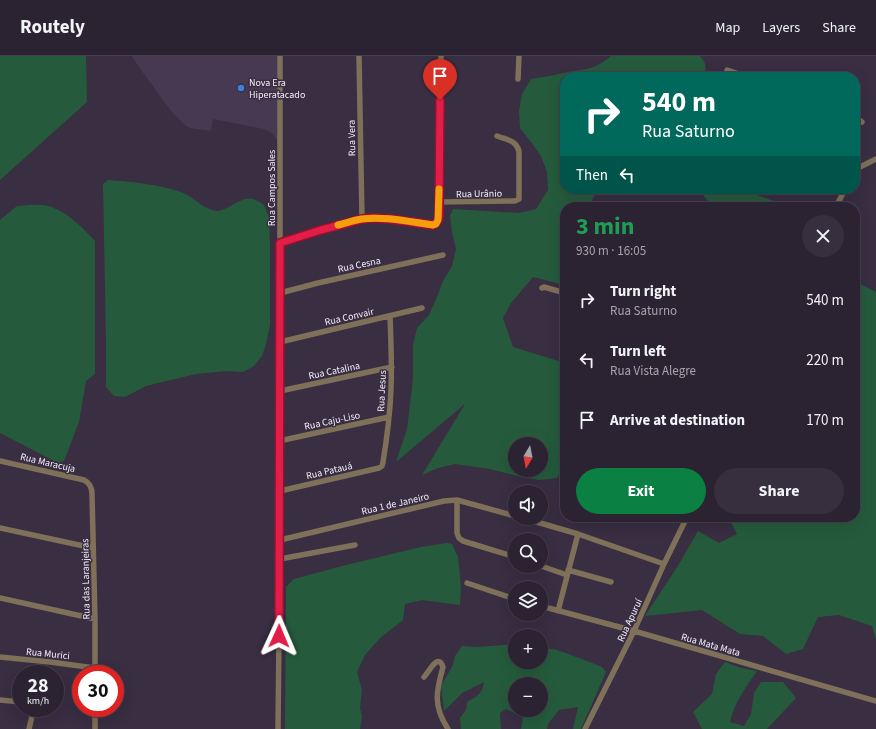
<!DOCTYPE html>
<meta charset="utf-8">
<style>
:root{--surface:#2b2232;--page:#372f3e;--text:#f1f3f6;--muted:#a6a4ac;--line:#473f4d;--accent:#0b8043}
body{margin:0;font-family:"Source Sans 3",sans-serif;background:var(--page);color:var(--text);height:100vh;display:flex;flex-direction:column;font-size:15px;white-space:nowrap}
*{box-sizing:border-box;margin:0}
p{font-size:13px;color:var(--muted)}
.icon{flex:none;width:22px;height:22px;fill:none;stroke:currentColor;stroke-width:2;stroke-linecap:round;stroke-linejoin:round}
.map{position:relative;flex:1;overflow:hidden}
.side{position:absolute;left:560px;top:146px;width:300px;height:320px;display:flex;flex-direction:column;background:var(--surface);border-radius:16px;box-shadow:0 4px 16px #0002,0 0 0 1px var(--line)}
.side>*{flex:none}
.hud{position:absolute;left:560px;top:16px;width:300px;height:122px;border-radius:16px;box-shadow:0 4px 16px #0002,0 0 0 1px var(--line);background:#00695c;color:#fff;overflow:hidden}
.needle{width:26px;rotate:190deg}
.fabs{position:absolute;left:508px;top:381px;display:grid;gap:8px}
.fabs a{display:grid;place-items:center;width:40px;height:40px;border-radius:50%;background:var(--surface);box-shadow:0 4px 16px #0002,0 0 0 1px var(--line);font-size:20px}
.speed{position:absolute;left:12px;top:609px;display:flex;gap:8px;font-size:20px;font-weight:700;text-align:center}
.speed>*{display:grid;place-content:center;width:52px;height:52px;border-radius:50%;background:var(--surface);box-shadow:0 4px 16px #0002,0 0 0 1px var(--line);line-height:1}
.speed small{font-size:10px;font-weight:400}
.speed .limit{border:6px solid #d22;background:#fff;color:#111}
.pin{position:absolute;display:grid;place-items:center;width:34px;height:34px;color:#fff;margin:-41px -17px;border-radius:50% 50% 50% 0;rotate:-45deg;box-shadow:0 0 4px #0007}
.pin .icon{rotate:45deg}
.me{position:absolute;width:44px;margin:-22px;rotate:1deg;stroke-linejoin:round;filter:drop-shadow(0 0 3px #0008)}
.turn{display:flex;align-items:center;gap:14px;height:84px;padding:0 16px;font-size:18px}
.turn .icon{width:52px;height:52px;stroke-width:2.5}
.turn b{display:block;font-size:28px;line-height:34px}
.then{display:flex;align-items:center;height:38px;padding:0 16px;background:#0003;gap:8px;font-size:15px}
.round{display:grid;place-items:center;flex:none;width:42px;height:42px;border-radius:21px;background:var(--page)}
.head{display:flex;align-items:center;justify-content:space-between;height:68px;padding:0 16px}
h1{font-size:24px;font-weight:700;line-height:30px;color:#1e9e55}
.button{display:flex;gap:8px;margin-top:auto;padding:8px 16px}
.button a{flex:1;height:46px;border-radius:24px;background:var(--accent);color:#fff;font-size:16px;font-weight:700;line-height:46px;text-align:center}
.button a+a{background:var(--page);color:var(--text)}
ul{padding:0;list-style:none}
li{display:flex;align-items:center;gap:12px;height:60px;padding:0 16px}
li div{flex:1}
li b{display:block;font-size:15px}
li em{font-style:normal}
header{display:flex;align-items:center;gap:24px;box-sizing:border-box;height:56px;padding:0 20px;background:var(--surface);border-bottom:1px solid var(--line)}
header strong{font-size:19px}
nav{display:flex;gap:22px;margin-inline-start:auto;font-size:14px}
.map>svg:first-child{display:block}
.built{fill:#473951}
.green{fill:#255b3c;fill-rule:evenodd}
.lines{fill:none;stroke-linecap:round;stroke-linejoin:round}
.street{stroke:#7e7059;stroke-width:5.5}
.route-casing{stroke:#92132f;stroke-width:10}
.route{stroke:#e11d48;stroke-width:7}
.slow{stroke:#f59e0b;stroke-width:7}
.shop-dot{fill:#3f7fe0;stroke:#392e42;stroke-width:1.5}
.labels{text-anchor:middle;stroke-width:3;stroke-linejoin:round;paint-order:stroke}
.poi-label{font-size:10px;fill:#f5eefa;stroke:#392e42;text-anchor:start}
.street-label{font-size:10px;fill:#f5eefa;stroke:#392e42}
</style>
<header>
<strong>Routely</strong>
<nav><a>Map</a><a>Layers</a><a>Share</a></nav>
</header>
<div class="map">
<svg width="876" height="673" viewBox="0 0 876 673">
<rect width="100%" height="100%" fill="#392e42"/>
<path class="built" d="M132 0H277L278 85 273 78 264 73 213 63 211 75 190 72 186 70 171 55 136 7Z"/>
<path class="green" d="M0 0H86L87 46 0 124Z
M611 0H700L705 7 706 21H565V133H597L589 151H565V229L533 221 511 247 503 262 513 291 565 307V407L557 422 539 424 522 421 490 413 455 408 438 412 422 419 465 348 396 406 407 373 413 323V288L417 272 429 259 437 241 443 225 452 210 456 193 452 176 450 160 453 153 519 157 536 153 548 134 547 116 541 100 531 86 520 72 519 55 522 38 531 23C544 21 556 19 568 16 586 13 597 13 611 0ZM515 388H541V414H515Z
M108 124C132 126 157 128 181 136 193 140 202 153 216 155 227 156 240 140 253 143 257 144 261 147 264 149L269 161 270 190V269L266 288 262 300 254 310 243 316 226 315 196 318 146 330 125 341 114 340 106 331V286L103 128Z
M698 133H746L754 138 771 144 799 151H713Z
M30 149C35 149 39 149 43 149 64 152 82 171 95 185V318L86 325 79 366 64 405 58 407 0 377V164L17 150Z
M855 225 876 236V584L872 570 839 559 818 561 803 593 786 598 763 580 740 578 702 554 645 560 679 508 698 475 719 487 737 478 728 461H855Z
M447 487 452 488 458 501 461 531 460 549 422 544 405 548 403 564 380 582 365 599 357 616 362 634 360 652 362 661 360 673H285L286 531 294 523 346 509 421 491Z
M515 588V606H541V591L557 594 582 603 602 611 606 616 581 673H573L578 651 559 654 548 668 547 673H521L523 661 506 653 500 657 501 673H461L460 662 466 654 467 646C477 640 483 638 484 626L462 637 444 655 441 630 453 609 455 600 462 590 477 591ZM515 628H541V654H515Z
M725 606 741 612 757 615C746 631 734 647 730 666L744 670 751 658 754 637 761 626H783L796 642 767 673H702L693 656 712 638 716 618Z"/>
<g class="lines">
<path class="street" d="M359 0 362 163
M727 14 748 21
M518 23 519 0
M855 61 862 66
M855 115 860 111 876 103
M439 146 515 145 519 143V95C516 84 507 84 497 80
M836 151 845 133
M280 187 321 174 362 163 372 162 390 163 433 169C441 165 439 154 439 146L441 0
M542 232 544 231 565 237
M280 237 318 227 443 199
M280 286 422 252
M280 335 392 311
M279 385 389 361
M0 405 84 424C90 427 92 432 92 438L95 563V618
M280 435 379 412 382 410 383 406C387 382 390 358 391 333 392 309 391 284 390 260
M457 444V477L459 482 463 485 515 501
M523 462 578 478 664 508
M0 472 93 492
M280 484 444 445 457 444 515 460
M280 503 355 489
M541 510 567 519
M568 514 611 526
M467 527 515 543
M0 542 95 563
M541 550 634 575 876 645
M558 555 578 478
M0 601 50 606 95 612
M424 621C429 616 438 596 443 611 436 636 433 650 448 673
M0 644 21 646
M95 652V673
M29 673 33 656 32 652
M278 673 280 484 279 385 280 335V0
M585 673 634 575 664 508 687 461"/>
</g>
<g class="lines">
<defs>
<path id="route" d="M279 580 280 187 321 174 362 163 372 162 390 163 433 169C437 167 438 165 439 160L440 44"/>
</defs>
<use href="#route" class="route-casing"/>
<use href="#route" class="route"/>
<path class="slow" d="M338 169C346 167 354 164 362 163 385 160 410 166 433 169L436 168 438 164 439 133"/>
</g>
<circle class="shop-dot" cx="241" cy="32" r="4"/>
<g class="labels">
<g class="poi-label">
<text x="249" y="30">Nova Era<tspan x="249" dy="12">Hiperatacado</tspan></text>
</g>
<g class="street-label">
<text transform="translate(351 82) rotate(-91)" y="4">Rua Vera</text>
<text transform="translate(271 132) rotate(-90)" y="4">Rua Campos Sales</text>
<text transform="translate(479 137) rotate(-1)" y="4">Rua Urânio</text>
<text transform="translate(359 208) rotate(-12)" y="4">Rua Cesna</text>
<text transform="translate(349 260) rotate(-13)" y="4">Rua Convair</text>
<text transform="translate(334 314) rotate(-12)" y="4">Rua Catalina</text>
<text transform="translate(381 335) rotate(-87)" y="4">Rua Jesus</text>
<text transform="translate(332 364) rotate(-12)" y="4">Rua Caju-Liso</text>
<text transform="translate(48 406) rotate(13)" y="4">Rua Maracuja</text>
<text transform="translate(329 414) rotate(-13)" y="4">Rua Patauá</text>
<text transform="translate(395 447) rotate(-13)" y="4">Rua 1 de Janeiro</text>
<text transform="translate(85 523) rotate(-91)" y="4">Rua das Laranjeiras</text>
<text transform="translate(629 564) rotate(-65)" y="4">Rua Apuruí</text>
<text transform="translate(711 588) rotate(16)" y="4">Rua Mata Mata</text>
<text transform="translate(48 597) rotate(6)" y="4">Rua Murici</text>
</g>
</g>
</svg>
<div class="fabs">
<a><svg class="needle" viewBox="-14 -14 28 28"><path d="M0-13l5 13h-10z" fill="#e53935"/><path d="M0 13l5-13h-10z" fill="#a6a4ac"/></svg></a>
<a><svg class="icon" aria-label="sound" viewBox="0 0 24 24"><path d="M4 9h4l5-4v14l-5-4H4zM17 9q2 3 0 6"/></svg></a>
<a><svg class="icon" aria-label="search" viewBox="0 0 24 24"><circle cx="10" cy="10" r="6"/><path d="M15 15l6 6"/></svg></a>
<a><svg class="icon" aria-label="layers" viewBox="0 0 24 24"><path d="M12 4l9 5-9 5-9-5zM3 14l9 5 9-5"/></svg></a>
<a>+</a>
<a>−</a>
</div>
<div class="speed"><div>28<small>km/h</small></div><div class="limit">30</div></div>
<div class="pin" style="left:440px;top:44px;background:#d93025"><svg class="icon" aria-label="arrive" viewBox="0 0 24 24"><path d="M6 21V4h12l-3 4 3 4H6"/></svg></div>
<svg class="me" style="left:279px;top:580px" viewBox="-20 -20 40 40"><path d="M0-17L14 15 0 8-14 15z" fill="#e11d48" stroke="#fff" stroke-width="4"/></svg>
<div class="hud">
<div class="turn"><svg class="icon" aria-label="right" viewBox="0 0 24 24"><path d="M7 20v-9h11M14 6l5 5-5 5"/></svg><div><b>540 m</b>Rua Saturno</div></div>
<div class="then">Then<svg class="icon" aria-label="left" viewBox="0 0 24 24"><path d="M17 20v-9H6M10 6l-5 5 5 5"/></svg></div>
</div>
<section class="side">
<div class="head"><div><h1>3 min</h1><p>930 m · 16:05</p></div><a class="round"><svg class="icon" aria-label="close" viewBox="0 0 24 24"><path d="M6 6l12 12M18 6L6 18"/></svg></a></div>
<ul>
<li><svg class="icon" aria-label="right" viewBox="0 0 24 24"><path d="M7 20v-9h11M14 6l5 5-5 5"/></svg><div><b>Turn right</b><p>Rua Saturno</p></div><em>540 m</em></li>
<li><svg class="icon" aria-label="left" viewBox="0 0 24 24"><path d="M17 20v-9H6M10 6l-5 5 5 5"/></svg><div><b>Turn left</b><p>Rua Vista Alegre</p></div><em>220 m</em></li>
<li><svg class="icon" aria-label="arrive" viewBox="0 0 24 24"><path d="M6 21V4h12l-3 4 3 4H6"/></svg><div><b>Arrive at destination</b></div><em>170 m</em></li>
</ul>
<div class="button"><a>Exit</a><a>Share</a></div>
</section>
</div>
